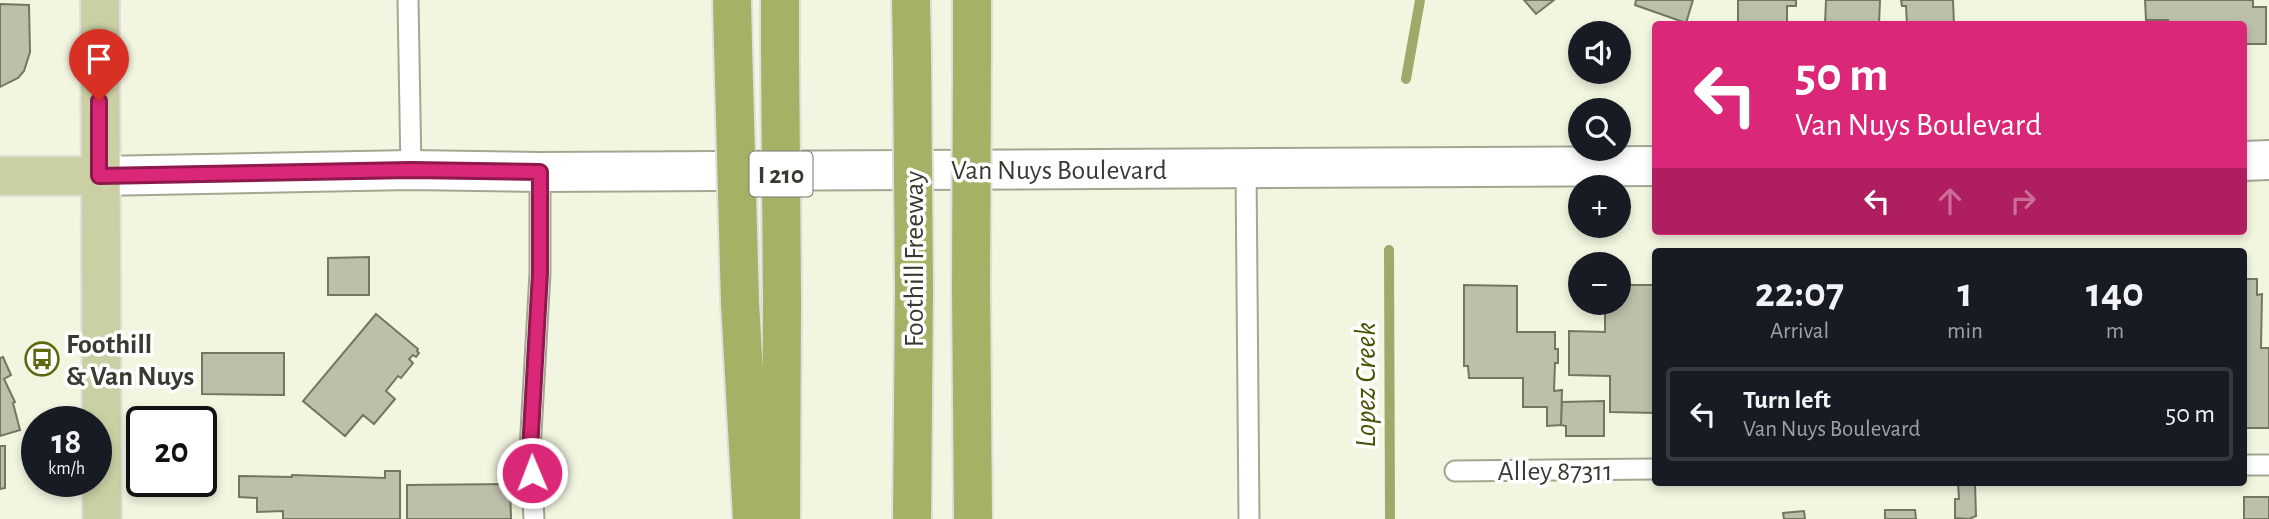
<!DOCTYPE html>
<meta charset="utf-8">
<style>
:root{--surface:#171b24;--page:#242831;--text:#f1f3f6;--muted:#9ea1a6;--line:#363941}
body{margin:0;font-family:"Alegreya Sans",sans-serif;background:var(--page);color:var(--text);height:100vh;display:flex;flex-direction:column;font-size:26px;white-space:nowrap}
*{box-sizing:border-box;margin:0}
p{font-size:23px;color:var(--muted)}
.icon{flex:none;width:38px;height:38px;fill:none;stroke:currentColor;stroke-width:2;stroke-linecap:round;stroke-linejoin:round}
.map{position:relative;flex:1;overflow:hidden}
.panel{position:absolute;left:1652px;top:248px;width:595px;height:238px;display:flex;flex-direction:column;background:var(--surface);border-radius:7px;box-shadow:0 4px 10px #0003}
.panel>*{flex:none}
.guide{position:absolute;left:1652px;top:21px;width:595px;height:214px;border-radius:7px;box-shadow:0 4px 10px #0003;background:#db2777;color:#fff;overflow:hidden}
.fabs{position:absolute;left:1568px;top:21px;display:grid;gap:14px}
.fabs a{display:grid;place-items:center;width:63px;height:63px;border-radius:50%;background:var(--surface);box-shadow:0 4px 10px #0003;font-size:35px}
.speed{position:absolute;left:21px;top:406px;display:flex;gap:14px;font-size:35px;font-weight:700;text-align:center}
.speed>*{display:grid;place-content:center;width:91px;height:91px;border-radius:50%;background:var(--surface);box-shadow:0 4px 10px #0003;line-height:1}
.speed small{font-size:18px;font-weight:400}
.speed .limit{border:4px solid #111;border-radius:10px;background:#fff;color:#111}
.pin{position:absolute;display:grid;place-items:center;width:60px;height:60px;color:#fff;margin:-72px -30px;border-radius:50% 50% 50% 0;rotate:-45deg;box-shadow:0 0 7px #0007}
.pin .icon{rotate:45deg}
.me{position:absolute;width:77px;margin:-38px;rotate:359deg;stroke-linejoin:round;filter:drop-shadow(0 0 5px #0008)}
.turn{display:flex;align-items:center;gap:24px;height:147px;padding:0 28px;font-size:32px}
.turn .icon{width:91px;height:91px;stroke-width:2.5}
.turn b{display:block;font-size:49px;line-height:60px}
.lanes{display:flex;align-items:center;height:66px;padding:0 28px;background:#0003;justify-content:center;gap:35px;direction:ltr}
.lanes .off{opacity:.35}
.eta{display:flex;justify-content:space-evenly;align-items:center;height:119px;text-align:center}
.eta b{font-size:42px;font-weight:700;line-height:49px}
ul{padding:0;list-style:none}
li{display:flex;align-items:center;gap:21px;height:94px;margin:0 14px 10px;padding:0 14px;border:4px solid var(--line);border-radius:7px}
li div{flex:1}
li b{display:block;font-size:26px}
li em{font-style:normal}
.map>svg:first-child{display:block}
.lines{fill:none;stroke-linecap:round;stroke-linejoin:round}
.stream{stroke:#9fa969;stroke-width:10}
.building{fill:#bcc0ab;stroke:#737663;stroke-width:2}
.lane-casing{stroke:#a3a792;stroke-width:23}
.secondary-casing{stroke:#a3a792;stroke-width:42}
.primary-casing{stroke:#dfe0de;stroke-width:42}
.highway-casing{stroke:#dfe0de;stroke-width:42}
.lane{stroke:#fff;stroke-width:19}
.secondary{stroke:#fff;stroke-width:38}
.primary{stroke:#cad0a3;stroke-width:38}
.highway{stroke:#a6b166;stroke-width:38}
.highway-bridge-casing{stroke:#dfe0de;stroke-width:42;stroke-linecap:butt}
.highway-bridge{stroke:#a6b166;stroke-width:38}
.route-casing{stroke:#8e194d;stroke-width:18}
.route{stroke:#db2777;stroke-width:12}
.labels{text-anchor:middle;stroke-width:7;stroke-linejoin:round;paint-order:stroke}
.shield{fill:#fff;stroke:#747670;stroke-width:2}
.shield-label{font-size:26px;font-weight:bold;fill:#393b32}
.street-label{font-size:28px;fill:#393b32;stroke:#fff}
.poi-label{font-size:28px;font-weight:bold;fill:#393b32;stroke:#fff;text-anchor:start}
.water-label{font-size:30px;font-style:italic;fill:#4a5102;stroke:#fff}
</style>
<div class="map">
<svg width="2269" height="519" viewBox="0 0 2269 519">
<rect width="100%" height="100%" fill="#f2f6e0"/>
<g class="lines">
<path class="stream" d="M1406 79 1420 0
M1389 250 1390 519"/>
</g>
<path class="building" d="M1524 0H1554L1536 14Z
M1636 0H1693L1686 23 1635 5Z
M1738 0H1796V6H1787V24H1738Z
M1826 0H1880L1879 24H1825Z
M1901 0H1953L1954 24H1907L1906 6H1902Z
M2145 0H2253V7H2266V44H2244V24H2169L2168 20H2146Z
M0 4 29 5 30 52 24 71 18 78 0 87Z
M369 257V295H328V258Z
M2244 279H2257V295L2262 294 2261 348H2269V428H2244Z
M1464 285 1517 286V332H1555V349H1558V363H1555L1554 391 1562 390 1561 425 1547 426V407H1523V378H1469L1468 366H1464Z
M1619 285H1656V413L1610 412V376L1569 375V331L1605 332V303H1619Z
M376 314 418 349 417 351 419 353 416 357 413 355 409 359 413 363 401 378 398 376 386 391 395 399 374 424 363 415 345 436 303 401Z
M202 353H284V395L202 394Z
M3 357 11 375 4 379 15 402 13 403 20 430 0 436V358Z
M1604 401V436H1566V426L1561 425 1562 402Z
M0 446H5V488L0 489Z
M385 471H400V519H283V511L257 512V498L239 497V476L292 477V475L385 478Z
M1958 483H1975L1976 516 1969 519 1955 518V499H1959Z
M510 484 511 519H407V485Z
M2244 497H2269V519H2244Z
M1885 510H1915L1916 519H1885Z
M1804 511 1805 519H1784L1783 513Z"/>
<g class="lines">
<defs>
<path id="lane" d="M408 0 411 170
M1246 168 1249 519
M2244 465H2269
M1455 471 1656 469
M534 519 530 450 540 273V172"/>
<path id="secondary" d="M2244 161 2269 160
M99 176 411 170 540 172 1656 166"/>
<path id="primary" d="M100 0 102 519
M0 176H99"/>
<path id="highway" d="M732 0 733 45
M780 0V48
M911 0 912 56
M972 60V0
M971 286 973 519
M740 302 752 519
M781 519 782 299
M912 519 914 290"/>
</defs>
<use href="#lane" class="lane-casing"/>
<use href="#secondary" class="secondary-casing"/>
<use href="#primary" class="primary-casing"/>
<use href="#highway" class="highway-casing"/>
<use href="#lane" class="lane"/>
<use href="#secondary" class="secondary"/>
<use href="#primary" class="primary"/>
<use href="#highway" class="highway"/>
<defs>
<path id="highway-bridge" d="M733 45 740 302
M780 48 782 299
M912 56 914 290
M971 286 972 60"/>
</defs>
<use href="#highway-bridge" class="highway-bridge-casing"/>
<use href="#highway-bridge" class="highway-bridge"/>
</g>
<g class="lines">
<defs>
<path id="route" d="M99 101V176L411 170 540 172V273L530 450 532 473"/>
</defs>
<use href="#route" class="route-casing"/>
<use href="#route" class="route"/>
</g>
<defs>
<symbol id="bus-ring" viewBox="-11 -11 22 22"><circle r="9.5" fill="#fff" stroke="#5f680c" stroke-width="1.5"/><path d="M-5-6H5V4H4V6H2V4H-2V6H-4V4H-5ZM-3.5-4V0h7V-4ZM-3.5 1.2v1.5H-2V1.2ZM2 1.2v1.5H3.5V1.2Z" fill="#5f680c"/></symbol>
</defs>
<g fill-rule="evenodd">
<use href="#bus-ring" x="23" y="340" width="38" height="38"/>
</g>
<g class="labels">
<rect class="shield" x="749.5" y="151.5" width="63" height="45" rx="5"/>
<g class="shield-label">
<text x="781" y="183">I 210</text>
</g>
<g class="street-label">
<text x="1059" y="179">Van Nuys Boulevard</text>
<text transform="translate(913 259) rotate(-90)" y="10">Foothill Freeway</text>
<text x="1555" y="480">Alley 87311</text>
</g>
<g class="poi-label">
<text x="66" y="353">Foothill<tspan x="66" dy="32">&amp; Van Nuys</tspan></text>
</g>
<g class="water-label">
<text transform="translate(1365 385) rotate(-90)" y="10">Lopez Creek</text>
</g>
</g>
</svg>
<div class="fabs">
<a><svg class="icon" aria-label="sound" viewBox="0 0 24 24"><path d="M4 9h4l5-4v14l-5-4H4zM17 9q2 3 0 6"/></svg></a>
<a><svg class="icon" aria-label="search" viewBox="0 0 24 24"><circle cx="10" cy="10" r="6"/><path d="M15 15l6 6"/></svg></a>
<a>+</a>
<a>−</a>
</div>
<div class="speed"><div>18<small>km/h</small></div><div class="limit">20</div></div>
<div class="pin" style="left:99px;top:101px;background:#d93025"><svg class="icon" aria-label="arrive" viewBox="0 0 24 24"><path d="M6 21V4h12l-3 4 3 4H6"/></svg></div>
<svg class="me" style="left:532px;top:473px" viewBox="-20 -20 40 40"><circle r="17" fill="#db2777" stroke="#fff" stroke-width="3"/><path d="M0-11L8 9 0 5-8 9z" fill="#fff"/></svg>
<div class="guide">
<div class="turn"><svg class="icon" aria-label="left" viewBox="0 0 24 24"><path d="M17 20v-9H6M10 6l-5 5 5 5"/></svg><div><b>50 m</b>Van Nuys Boulevard</div></div>
<div class="lanes"><svg class="icon" aria-label="left" viewBox="0 0 24 24"><path d="M17 20v-9H6M10 6l-5 5 5 5"/></svg><svg class="icon off" aria-label="ahead" viewBox="0 0 24 24"><path d="M12 20V5M6 11l6-6 6 6"/></svg><svg class="icon off" aria-label="right" viewBox="0 0 24 24"><path d="M7 20v-9h11M14 6l5 5-5 5"/></svg></div>
</div>
<section class="panel">
<div class="eta">
<div><b>22:07</b><p>Arrival</p></div>
<div><b>1</b><p>min</p></div>
<div><b>140</b><p>m</p></div>
</div>
<ul>
<li><svg class="icon" aria-label="left" viewBox="0 0 24 24"><path d="M17 20v-9H6M10 6l-5 5 5 5"/></svg><div><b>Turn left</b><p>Van Nuys Boulevard</p></div><em>50 m</em></li>
</ul>
</section>
</div>
